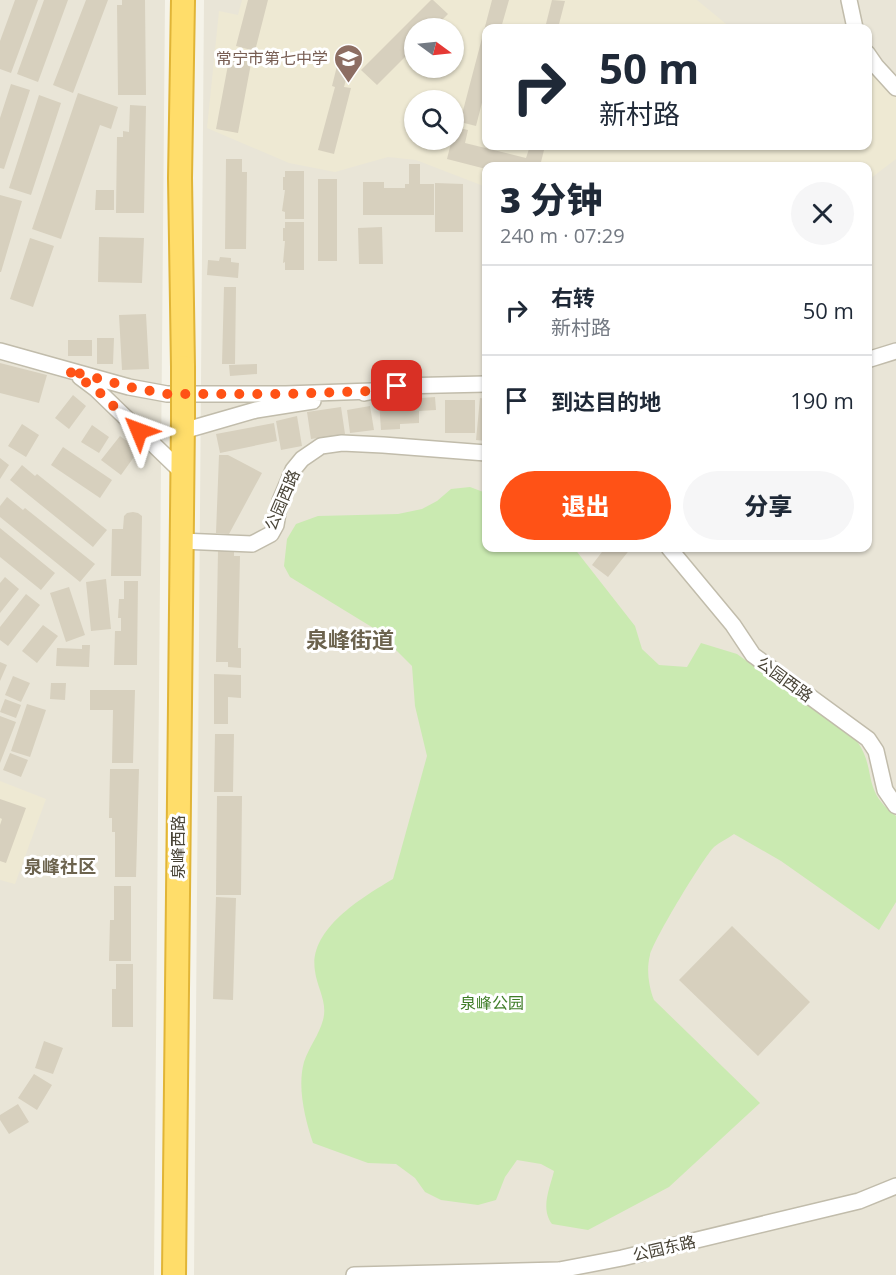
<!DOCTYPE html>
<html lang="zh">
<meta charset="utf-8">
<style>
:root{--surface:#fff;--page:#f6f6f7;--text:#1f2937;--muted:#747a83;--line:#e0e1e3;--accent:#ff5216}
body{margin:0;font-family:"Open Sans","Noto Sans SC",sans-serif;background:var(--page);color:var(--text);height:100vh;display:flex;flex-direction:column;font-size:22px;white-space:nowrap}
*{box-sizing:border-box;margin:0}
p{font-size:20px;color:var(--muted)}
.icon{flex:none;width:33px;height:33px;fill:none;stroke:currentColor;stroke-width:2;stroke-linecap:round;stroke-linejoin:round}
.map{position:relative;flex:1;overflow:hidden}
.sheet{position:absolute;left:482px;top:162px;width:390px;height:390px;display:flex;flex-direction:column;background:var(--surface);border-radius:12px;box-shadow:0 2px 4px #0004}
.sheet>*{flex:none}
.hud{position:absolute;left:482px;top:24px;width:390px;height:126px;border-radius:12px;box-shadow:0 2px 4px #0004;background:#fff;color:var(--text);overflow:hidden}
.needle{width:39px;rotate:105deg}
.tools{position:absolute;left:404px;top:18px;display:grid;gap:12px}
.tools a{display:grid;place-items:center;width:60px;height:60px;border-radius:50%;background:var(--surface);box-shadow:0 2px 4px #0004;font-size:30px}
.pin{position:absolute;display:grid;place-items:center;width:51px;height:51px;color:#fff;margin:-26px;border-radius:12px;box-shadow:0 3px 9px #0006}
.me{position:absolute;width:66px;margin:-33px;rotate:314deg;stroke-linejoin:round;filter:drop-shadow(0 0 4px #0008)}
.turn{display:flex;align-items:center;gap:21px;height:126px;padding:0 18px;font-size:27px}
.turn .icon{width:78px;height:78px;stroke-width:2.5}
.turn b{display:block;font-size:42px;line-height:51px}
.round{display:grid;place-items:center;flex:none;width:63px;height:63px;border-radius:32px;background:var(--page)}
.overview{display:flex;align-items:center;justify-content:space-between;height:102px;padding:0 18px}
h1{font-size:36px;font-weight:800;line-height:45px}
.button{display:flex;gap:12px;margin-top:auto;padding:12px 18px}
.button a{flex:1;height:69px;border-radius:36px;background:var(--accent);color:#fff;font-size:24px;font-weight:800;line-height:69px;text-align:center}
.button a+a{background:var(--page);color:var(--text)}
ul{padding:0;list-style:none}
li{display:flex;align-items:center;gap:18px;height:90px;padding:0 18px;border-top:2px solid var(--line)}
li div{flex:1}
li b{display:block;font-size:22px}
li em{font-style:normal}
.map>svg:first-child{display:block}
.residential{fill:#e9e5d7;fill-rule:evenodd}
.education{fill:#eee9d3;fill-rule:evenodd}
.green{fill:#caeab1}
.building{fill:#d7d0be}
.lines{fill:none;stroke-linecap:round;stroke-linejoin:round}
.minor-casing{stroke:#c1bcab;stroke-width:18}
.highway-casing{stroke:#e1b537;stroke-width:26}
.minor{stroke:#fff;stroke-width:15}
.highway{stroke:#ffdd6a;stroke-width:22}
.highway-bridge-casing{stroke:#e1b537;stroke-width:26;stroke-linecap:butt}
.highway-bridge{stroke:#ffdd6a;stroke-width:22}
.route{stroke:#ff5216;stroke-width:10;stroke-dasharray:0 18}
.labels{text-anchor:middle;stroke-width:6;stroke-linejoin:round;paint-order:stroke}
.education-label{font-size:16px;fill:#785e54;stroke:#fff;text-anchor:end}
.street-label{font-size:16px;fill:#494437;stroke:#fff}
.park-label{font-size:16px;fill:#3f7d28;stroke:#fff}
.neighbourhood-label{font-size:18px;font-weight:bold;fill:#6c634e;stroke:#fff}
.district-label{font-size:22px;font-weight:bold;fill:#6c634e;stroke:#fff}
</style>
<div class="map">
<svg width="896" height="1275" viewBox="0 0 896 1275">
<rect width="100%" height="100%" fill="#f5f3e9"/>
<path class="residential" d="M0 0H165L154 1275H0Z
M204 0H896V1275H194ZM414 28H453V68H414ZM486 28H867V146H486ZM414 100H453V140H414ZM486 166H867V548H486Z"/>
<path class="education" d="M242 0H697L731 28H486V146H867V55L896 97V159L867 181V166H763L747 163 745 166H486V187L416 160 388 157 335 172 289 163 207 128 219 11 238 15ZM414 28H453V68H414ZM414 100H453V140H414Z
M0 781 46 799 15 884 0 880Z"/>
<path class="green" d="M470 487 486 493V548H574L635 626 642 649 659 665 687 667 701 643 737 654 856 740C878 769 860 789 896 816V902L879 930 781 861 734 834C727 839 720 842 714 847 703 858 654 939 650 955 646 970 649 987 654 1000L760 1103 669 1187 588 1230 552 1224C540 1208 550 1188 554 1171L541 1164 517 1160 505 1177 496 1200 478 1205 441 1200 425 1192 415 1178 396 1164 368 1163 313 1143C305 1119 297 1087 304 1062 309 1047 319 1035 323 1020 328 1002 317 988 315 971 308 929 363 897 393 879L427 756 415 706 412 666 375 629 290 577 284 566 287 539 296 524 318 516 398 514 422 509 437 501 451 489Z"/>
<path class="building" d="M15 0H38L11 73 0 69V41Z
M44 0H68L38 82 17 74Z
M86 0H108L73 93 53 85Z
M122 0H145L146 95H118L117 5H122Z
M248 0H268L255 51 236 46Z
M431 0H433L448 14 434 28H414V48L377 85 361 70Z
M492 0H509L501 28H486V87L476 126 460 122Z
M552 0 565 1 558 28H545Z
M230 54 252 58 238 133 216 129Z
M337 66 349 69 344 87 351 88 334 154 318 150 335 87 332 86Z
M11 84 30 90 4 169 0 168V118Z
M78 93 118 107 111 129 100 125 61 239 32 229Z
M39 95 61 103 31 195 9 188Z
M130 105 146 106 144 213H116L117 137H123V131L129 132Z
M455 127 468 130 465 143 526 158 530 146H545L540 166H486V169L447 159Z
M226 159H242V172H247L246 249H225Z
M409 164H420V184H434V215H363V182H384V188H405V184H409Z
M285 171H304V219H285V212L282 211 285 190H283V177H285Z
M318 179H337V261H318Z
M435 183 463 184V232H435Z
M96 190H114V210H95Z
M0 195 22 201 1 272H0Z
M285 222H304V270H285V262L283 263 285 241H283V228H285Z
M382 227 383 264H359L358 228Z
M99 237 144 238 142 283 98 282Z
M30 238 54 246 33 307 10 299Z
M220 257 231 258V262L239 263 238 278 207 275 208 260 219 261Z
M224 287H236L235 364H222Z
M146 314 149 369 122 370 119 315Z
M97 338H114L113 364H97Z
M68 340H92V356H68Z
M0 363 47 375 39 403 0 393Z
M257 364V374L230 376 229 365Z
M73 395 86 406 69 429 55 418Z
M435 397 436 410 419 411V423L400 424V429L381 430 379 401Z
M480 398 486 399V441L476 440Z
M445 400H475V433H445Z
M370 406 374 430 350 433 347 410Z
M341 407 345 434 311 439 307 412Z
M297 416 302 446 281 450 276 421Z
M274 423 277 441 220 453 216 434Z
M22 424 39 435 26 457 8 446Z
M92 425 109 437 99 453 81 442Z
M120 436 139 450 121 475 101 460Z
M63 447 112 480 100 498 51 465Z
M219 455H228L262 473 229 534 216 533Z
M0 458 9 465 0 479Z
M22 465 35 476 37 474 107 530 93 547 10 480Z
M7 497 23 510 25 508 95 564 80 582 0 517V506Z
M133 512 138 513 142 516 141 576H111L112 529H123L124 516 127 513Z
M0 528 55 573 41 590 0 557Z
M605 548H631L608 577 592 565Z
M218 550H234V556H240L238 648H241V668L228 667V662H216Z
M5 577 19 589 0 613V583Z
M106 579 111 629 91 631 86 582Z
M124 581H138L137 665H114L115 631H121V618H118L119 599H124Z
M69 587 85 635 66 642 50 593Z
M26 594 40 605 8 646 0 640V627Z
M43 625 58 636 37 663 22 651Z
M82 645H90L89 667 56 666 57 648 82 649Z
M0 662 7 665 0 681Z
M214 674 241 675V698L228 697V724H214Z
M13 676 30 683 21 702 5 695Z
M51 683H66L65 700 50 699Z
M90 690H135L133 763H112L113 710H90Z
M5 699 21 705 16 718 0 712Z
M27 704 46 710 30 757 11 751Z
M0 716 16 722 0 763Z
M215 734H234L233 792H214Z
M10 753 28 760 21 777 3 770Z
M110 769H139L136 877H115V832H112V818H109Z
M217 796H242L241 895H216Z
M0 799 26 808 6 863 0 861V825L2 819 0 818Z
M114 886H131V961H109L110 920H114Z
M216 897 236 898 233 1000 213 999Z
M732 926 810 1002 758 1056 679 980Z
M116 964H133V1027H112V989H116Z
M44 1041 63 1048 53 1074 35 1068Z
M34 1074 52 1085 37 1110 18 1098Z
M18 1104 29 1122 9 1134 0 1120V1115Z"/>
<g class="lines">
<defs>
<path id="minor" d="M849 0 855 28
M867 53 876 66 896 88
M0 351 129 387 167 394H286L372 391
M867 360 896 351
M80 377 96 389 183 473
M364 393 397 386 486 384
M183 431 256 410 313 401
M181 541 252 544 271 534 276 525 280 501 293 470 302 459 321 446 342 443 383 445 486 453
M669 548 733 625 753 655 868 739 876 751 885 790 896 806
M354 1275 559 1270 622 1258 859 1201 896 1186"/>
<path id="highway" d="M183 0 180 178 183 367
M174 1275 183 418"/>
</defs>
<use href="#minor" class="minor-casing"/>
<use href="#highway" class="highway-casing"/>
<use href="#minor" class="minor"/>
<use href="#highway" class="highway"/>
<defs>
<path id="highway-bridge" d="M183 367V418"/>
</defs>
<use href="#highway-bridge" class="highway-bridge-casing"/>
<use href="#highway-bridge" class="highway-bridge"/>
</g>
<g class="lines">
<path class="route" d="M139 431 96 389 67 370 129 387 167 394H286L372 391 397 386"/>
</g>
<defs>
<symbol id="school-pin" viewBox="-11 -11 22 30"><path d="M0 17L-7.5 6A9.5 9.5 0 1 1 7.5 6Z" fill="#8d6e63" stroke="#fff"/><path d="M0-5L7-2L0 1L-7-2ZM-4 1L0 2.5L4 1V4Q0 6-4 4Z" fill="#fff"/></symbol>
</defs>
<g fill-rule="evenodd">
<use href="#school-pin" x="332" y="42" width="33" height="45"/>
</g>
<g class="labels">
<g class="education-label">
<text x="328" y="64">常宁市第七中学</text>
</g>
<g class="street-label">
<text transform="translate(282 500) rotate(-67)" y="6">公园西路</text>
<text transform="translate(785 679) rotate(36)" y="6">公园西路</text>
<text transform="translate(178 847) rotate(-90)" y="6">泉峰西路</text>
<text transform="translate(664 1248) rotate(-13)" y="6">公园东路</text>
</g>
<g class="park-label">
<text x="492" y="1009">泉峰公园</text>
</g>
<g class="neighbourhood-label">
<text x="60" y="873">泉峰社区</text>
</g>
<g class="district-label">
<text x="350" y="648">泉峰街道</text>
</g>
</g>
</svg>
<div class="tools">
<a><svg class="needle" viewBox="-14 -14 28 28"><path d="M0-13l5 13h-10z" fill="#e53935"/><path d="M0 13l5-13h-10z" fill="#747a83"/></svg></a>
<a><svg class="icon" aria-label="search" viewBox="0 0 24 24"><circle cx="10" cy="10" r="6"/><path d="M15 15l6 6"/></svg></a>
</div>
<div class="pin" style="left:397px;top:386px;background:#d93025"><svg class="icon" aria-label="arrive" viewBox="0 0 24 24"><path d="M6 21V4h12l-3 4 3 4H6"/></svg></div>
<svg class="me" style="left:139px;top:431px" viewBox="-20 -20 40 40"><path d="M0-17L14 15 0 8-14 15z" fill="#ff5216" stroke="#fff" stroke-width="4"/></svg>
<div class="hud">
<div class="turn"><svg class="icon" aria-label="right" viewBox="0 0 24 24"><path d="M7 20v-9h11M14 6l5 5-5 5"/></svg><div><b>50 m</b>新村路</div></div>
</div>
<section class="sheet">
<div class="overview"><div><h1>3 分钟</h1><p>240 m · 07:29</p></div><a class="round"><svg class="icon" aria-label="close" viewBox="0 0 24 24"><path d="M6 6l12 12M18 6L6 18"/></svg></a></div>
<ul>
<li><svg class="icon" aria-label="right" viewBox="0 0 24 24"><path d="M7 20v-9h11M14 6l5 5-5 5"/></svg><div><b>右转</b><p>新村路</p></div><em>50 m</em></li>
<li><svg class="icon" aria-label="arrive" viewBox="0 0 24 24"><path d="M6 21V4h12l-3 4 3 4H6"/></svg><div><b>到达目的地</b></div><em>190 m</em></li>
</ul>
<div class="button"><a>退出</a><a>分享</a></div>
</section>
</div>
